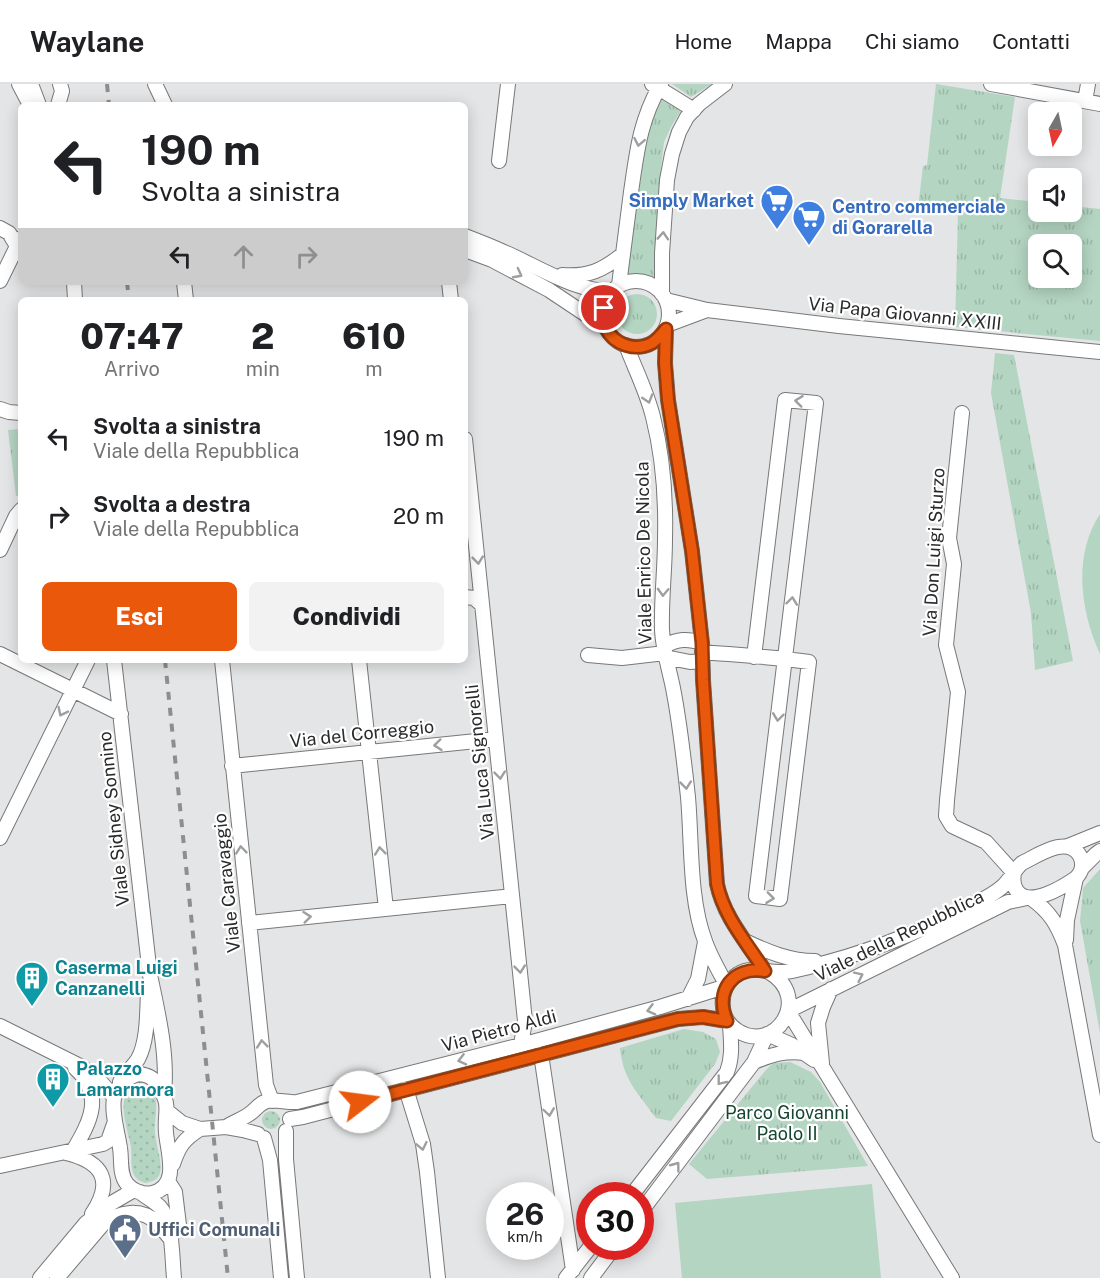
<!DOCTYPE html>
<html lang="it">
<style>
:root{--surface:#fff;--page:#f2f2f2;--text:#202124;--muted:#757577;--line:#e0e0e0;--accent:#ea580c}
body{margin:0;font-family:"Public Sans",sans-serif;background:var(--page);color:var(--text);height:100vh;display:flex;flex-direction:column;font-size:22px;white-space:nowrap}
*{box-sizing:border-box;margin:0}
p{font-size:20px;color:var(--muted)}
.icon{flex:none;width:33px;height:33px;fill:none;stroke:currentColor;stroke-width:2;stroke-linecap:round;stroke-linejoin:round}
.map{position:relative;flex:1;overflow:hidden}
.panel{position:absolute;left:18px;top:213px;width:450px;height:366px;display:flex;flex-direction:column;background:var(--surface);border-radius:9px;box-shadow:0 3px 15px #0003}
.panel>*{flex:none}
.banner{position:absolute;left:18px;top:18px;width:450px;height:183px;border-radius:9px;box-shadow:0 3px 15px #0003;background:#fff;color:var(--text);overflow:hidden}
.needle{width:39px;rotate:189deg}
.controls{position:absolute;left:1028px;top:18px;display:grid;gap:12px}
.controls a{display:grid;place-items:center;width:54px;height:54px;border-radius:9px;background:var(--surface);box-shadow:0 3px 15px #0003;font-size:30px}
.speed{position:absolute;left:486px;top:1098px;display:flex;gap:12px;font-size:30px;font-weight:700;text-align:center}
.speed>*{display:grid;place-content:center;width:78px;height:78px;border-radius:50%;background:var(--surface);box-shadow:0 3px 15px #0003;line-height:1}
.speed small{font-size:15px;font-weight:400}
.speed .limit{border:9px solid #d22;background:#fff;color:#111}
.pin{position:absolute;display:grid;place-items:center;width:51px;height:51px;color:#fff;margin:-26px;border:3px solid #fff;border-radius:50%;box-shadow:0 2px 6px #0007}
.me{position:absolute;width:66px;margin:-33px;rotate:75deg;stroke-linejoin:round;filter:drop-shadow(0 0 4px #0008)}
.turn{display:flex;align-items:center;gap:21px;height:126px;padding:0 24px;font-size:27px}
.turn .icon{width:78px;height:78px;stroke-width:2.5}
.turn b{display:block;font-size:42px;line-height:51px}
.lanes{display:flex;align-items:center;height:57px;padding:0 24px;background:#0003;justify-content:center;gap:30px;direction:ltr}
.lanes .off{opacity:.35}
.eta{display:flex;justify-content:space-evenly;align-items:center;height:102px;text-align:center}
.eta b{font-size:36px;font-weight:800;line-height:42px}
.primary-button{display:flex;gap:12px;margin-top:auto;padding:12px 24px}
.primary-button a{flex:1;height:69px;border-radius:9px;background:var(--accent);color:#fff;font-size:24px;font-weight:800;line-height:69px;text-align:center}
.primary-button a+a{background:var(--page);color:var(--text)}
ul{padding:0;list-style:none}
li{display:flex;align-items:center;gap:18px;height:78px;padding:0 24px}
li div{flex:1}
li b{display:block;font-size:22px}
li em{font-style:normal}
header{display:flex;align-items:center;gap:36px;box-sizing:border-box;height:84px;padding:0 30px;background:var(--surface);border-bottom:2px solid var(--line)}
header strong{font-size:28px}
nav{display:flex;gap:33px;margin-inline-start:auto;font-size:21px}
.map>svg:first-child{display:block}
.grass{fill:url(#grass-tufts);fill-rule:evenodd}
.garden{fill:url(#garden-dots)}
.pitch{fill:#b4d5c2}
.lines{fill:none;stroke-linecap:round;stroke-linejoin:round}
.minor-casing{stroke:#777879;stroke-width:16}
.minor{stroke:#fff;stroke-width:14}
.rail{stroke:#8e8e8f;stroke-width:4;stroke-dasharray:8 8;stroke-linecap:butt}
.oneway{stroke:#9f9fa0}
.route-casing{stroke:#983908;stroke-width:15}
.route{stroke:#ea580c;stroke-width:10}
.labels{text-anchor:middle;stroke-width:4.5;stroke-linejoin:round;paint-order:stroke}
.shop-label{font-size:18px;font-weight:bold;fill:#366cbe;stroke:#fff;text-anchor:end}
.street-label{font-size:18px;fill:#2a2a2b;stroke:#fff}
.culture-label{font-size:18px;font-weight:bold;fill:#0d838f;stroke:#fff;text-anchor:start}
.park-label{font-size:18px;fill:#154630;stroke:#fff}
.service-label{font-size:18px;font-weight:bold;fill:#4e5e75;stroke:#fff;text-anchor:start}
</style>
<header>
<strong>Waylane</strong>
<nav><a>Home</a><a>Mappa</a><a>Chi siamo</a><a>Contatti</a></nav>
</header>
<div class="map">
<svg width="1100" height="1194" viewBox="0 0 1100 1194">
<defs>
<pattern id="grass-tufts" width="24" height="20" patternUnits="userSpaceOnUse" patternTransform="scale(1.5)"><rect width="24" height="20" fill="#b4d5c2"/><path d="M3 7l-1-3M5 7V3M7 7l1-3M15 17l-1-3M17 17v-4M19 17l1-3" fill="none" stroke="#9bb7a7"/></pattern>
<pattern id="garden-dots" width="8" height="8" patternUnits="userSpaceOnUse" patternTransform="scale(1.5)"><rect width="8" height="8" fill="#b4d5c2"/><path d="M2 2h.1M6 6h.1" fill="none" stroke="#9bb7a7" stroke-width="1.8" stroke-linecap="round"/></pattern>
</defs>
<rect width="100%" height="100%" fill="#e4e5e6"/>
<path class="grass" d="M672 0H712L691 13Z
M936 0 1015 13 1000 114 1038 118V128H1071V122L1100 125V257L955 243 958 130 918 124 923 82 927 81ZM1038 160H1071V194H1038Z
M664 15 682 25 672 41 664 58 661 82 656 149 657 196 647 193 628 192 626 191 648 47 652 31 660 16Z
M617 230a20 20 0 1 1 40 0a20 20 0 1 1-40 0Z
M995 269 1014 271 1073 577 1035 586 1031 529 991 309Z
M21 345V412H16L8 346Z
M1100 785V949L1080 837 1083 804Z
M684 945 703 948 716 955 720 968 715 980 671 1037 656 1034C638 1009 623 996 620 964Z
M790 978 811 988 820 998 868 1082 707 1095 689 1080 765 987 773 979Z"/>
<path class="garden" d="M139 1001C146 1002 151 1004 154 1010 159 1021 154 1036 155 1047 155 1059 163 1078 160 1089 158 1096 152 1098 145 1099 140 1097 137 1096 134 1091 130 1083 132 1072 131 1063 128 1046 112 1005 139 1001Z
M262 1036a9 9 0 1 1 18 0a9 9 0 1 1-18 0Z"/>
<path class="pitch" d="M1100 430V570C1080 527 1073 471 1100 430Z
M872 1100 881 1194H682L675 1119Z"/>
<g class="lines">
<defs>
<path id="minor" d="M19 0 30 21
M31 0 39 21
M155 0 165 21
M652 0 694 26
M991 0 1100 20
M1085 17 1088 0
M58 21 62 7 60 0
M499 77 508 0
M0 144 9 149 17 162
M465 152C478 157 491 162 504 168 537 182 577 209 613 207
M465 166 492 176 549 206 606 244
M562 191C589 193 603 186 623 170
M0 197 21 154
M603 230a33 33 0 1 1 66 0a33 33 0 1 1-66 0Z
M74 198 75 216
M184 198 186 216
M449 198 451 216
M618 203 619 201C623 170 627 139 631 108 637 67 640 36 661 0
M662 210V169L667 96 672 70 679 48 687 33 699 20 725 0
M666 216 707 226 839 242 1100 268
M667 241 707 226
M666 245 665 279 668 316 692 467 702 559 703 596 717 800C724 834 747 858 765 887
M626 261C635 285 647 308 653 333 663 372 666 415 665 455 665 486 661 516 662 546 663 567 669 584 673 604 680 640 684 676 688 713 692 758 689 815 705 857 710 872 719 887 727 902
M0 325 9 328 21 329
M962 329 949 454 954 480 946 561 958 608 947 716 946 732 952 742 986 758 1014 789
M465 355 525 937 521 961
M0 466 16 432 21 426
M465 513 474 514 482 521
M664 562C678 555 687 554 702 559
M702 568C738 571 774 573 809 578L780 815 756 812 816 319 785 316 754 573
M0 570 121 630
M588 571 622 574 665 569
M665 573 690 578 702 577
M114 576 150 891C158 929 168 970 164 1010
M222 576 266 1001 272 1017
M359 576 386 825
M232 682 496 655
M0 754 88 576
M1068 762 1100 749
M1082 784 1096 770 1100 767
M1032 815C1050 828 1057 840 1065 861L1100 1051
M249 839 512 812
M1066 856 1067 836 1076 794
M745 857C768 868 790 877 815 877
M769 888C813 914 775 970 738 947 717 934 718 903 738 890 753 881 767 889 783 888 791 888 801 885 809 883 863 870 913 851 962 826 975 819 991 813 1002 803 1010 796 1014 786 1022 779 1037 772 1068 750 1080 772 1084 780 1082 788 1076 794 1063 803 1029 824 1017 807 1013 802 1013 795 1014 789
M688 915 698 895 705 858
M0 942 82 983 99 996 114 1013
M541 970 573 1186
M754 978C771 971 786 966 804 969
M822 979 818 939 823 923 831 905
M139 990C147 991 153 993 158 1001 172 1023 164 1027 166 1049 168 1069 180 1103 152 1109 143 1111 133 1107 127 1100 119 1090 122 1076 120 1064 116 1036 100 1001 139 990Z
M120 998C125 989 133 983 138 975 148 957 147 927 148 907
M406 1005 423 1060 427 1088 438 1194
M167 1027 182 1039 200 1045 226 1043 243 1046 258 1050
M290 1035 303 1033 678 935 703 933 727 937
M226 1043C234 1038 245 1034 252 1028 257 1024 260 1019 267 1017 276 1015 287 1019 297 1018L521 961 660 923 727 902
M286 1047V1075L297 1194
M264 1054 270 1076 281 1194
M73 1067C90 1038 105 1011 75 984
M66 1069C103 1078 114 1097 92 1130
M173 1080C179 1062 184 1055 200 1045
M0 1082 103 1060 108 1057 114 1040
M168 1097 175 1108 179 1141 170 1154
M140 1108C146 1113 154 1117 160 1123 173 1137 172 1174 174 1194
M631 1112 727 988C733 972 731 958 730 941
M640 1129 754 978 767 950 792 961 814 976
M40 1194 86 1139 110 1120 134 1106
M57 1194 103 1140C119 1128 141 1123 157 1139 162 1143 165 1149 170 1154
M566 1194 591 1162
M591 1194 615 1162
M952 1194 788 927 1008 818 1027 814"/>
</defs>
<use href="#minor" class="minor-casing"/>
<use href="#minor" class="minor"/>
<path class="rail" d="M107 0 109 21
M127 198 129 216
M165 576 228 1194"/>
</g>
<defs><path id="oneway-chevron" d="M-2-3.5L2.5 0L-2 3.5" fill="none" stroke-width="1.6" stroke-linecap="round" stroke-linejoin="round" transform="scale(1.5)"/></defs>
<g class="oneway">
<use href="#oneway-chevron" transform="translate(639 58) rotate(101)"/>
<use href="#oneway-chevron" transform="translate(663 152) rotate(-86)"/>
<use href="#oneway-chevron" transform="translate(518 190) rotate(28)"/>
<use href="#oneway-chevron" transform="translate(648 315) rotate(73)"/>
<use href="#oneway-chevron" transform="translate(799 317) rotate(-173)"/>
<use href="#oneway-chevron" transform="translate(478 476) rotate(84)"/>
<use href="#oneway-chevron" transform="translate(663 508) rotate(92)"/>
<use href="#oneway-chevron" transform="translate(792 517) rotate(-83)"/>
<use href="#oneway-chevron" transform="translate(62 628) rotate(116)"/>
<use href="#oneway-chevron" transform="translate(778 633) rotate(97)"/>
<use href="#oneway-chevron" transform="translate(438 661) rotate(174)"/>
<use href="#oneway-chevron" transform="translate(500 691) rotate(84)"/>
<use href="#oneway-chevron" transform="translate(686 701) rotate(84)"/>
<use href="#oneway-chevron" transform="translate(241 766) rotate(-96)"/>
<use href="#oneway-chevron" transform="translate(380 767) rotate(-96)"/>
<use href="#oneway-chevron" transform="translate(770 814) rotate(7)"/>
<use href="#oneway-chevron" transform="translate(307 833) rotate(-6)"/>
<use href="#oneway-chevron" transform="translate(520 885) rotate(84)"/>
<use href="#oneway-chevron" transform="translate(859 892) rotate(-26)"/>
<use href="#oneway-chevron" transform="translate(651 926) rotate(165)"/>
<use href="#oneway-chevron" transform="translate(262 960) rotate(-96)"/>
<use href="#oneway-chevron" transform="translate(462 976) rotate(166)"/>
<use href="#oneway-chevron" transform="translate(721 997) rotate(128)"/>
<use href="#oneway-chevron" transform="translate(549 1028) rotate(82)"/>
<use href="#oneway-chevron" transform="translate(422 1062) rotate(78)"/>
<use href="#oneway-chevron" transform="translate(676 1082) rotate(-53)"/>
</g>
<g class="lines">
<defs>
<path id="route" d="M360 1018 678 935 703 933 727 937C714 907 733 882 765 887 747 859 724 833 717 800L703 596 702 559 692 467 668 316 665 279 666 245C662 250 658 255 652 259 636 268 614 261 606 244 604 237 604 231 604 224"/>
</defs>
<use href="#route" class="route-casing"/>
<use href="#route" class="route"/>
</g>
<defs>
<symbol id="supermarket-pin" viewBox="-11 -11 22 30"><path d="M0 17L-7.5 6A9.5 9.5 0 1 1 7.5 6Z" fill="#3f7fe0" stroke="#fff"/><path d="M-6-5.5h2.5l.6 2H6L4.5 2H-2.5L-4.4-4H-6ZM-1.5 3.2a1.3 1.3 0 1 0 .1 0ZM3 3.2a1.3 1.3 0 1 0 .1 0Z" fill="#fff"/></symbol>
<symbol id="building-pin" viewBox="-11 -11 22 30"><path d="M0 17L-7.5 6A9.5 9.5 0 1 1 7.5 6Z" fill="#0f9aa8" stroke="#fff"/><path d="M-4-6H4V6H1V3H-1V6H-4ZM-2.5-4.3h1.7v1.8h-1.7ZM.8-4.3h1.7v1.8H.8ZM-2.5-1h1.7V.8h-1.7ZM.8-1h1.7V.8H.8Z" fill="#fff"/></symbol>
<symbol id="civic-pin" viewBox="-11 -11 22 30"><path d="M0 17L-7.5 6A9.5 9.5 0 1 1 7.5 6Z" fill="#5c6f8a" stroke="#fff"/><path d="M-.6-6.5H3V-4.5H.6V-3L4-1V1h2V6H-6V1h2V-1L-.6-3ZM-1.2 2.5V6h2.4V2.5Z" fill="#fff"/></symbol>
</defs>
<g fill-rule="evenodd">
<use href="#supermarket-pin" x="758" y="98" width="38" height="52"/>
<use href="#supermarket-pin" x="790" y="114" width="38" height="52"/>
<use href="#building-pin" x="13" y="875" width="38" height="52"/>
<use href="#building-pin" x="34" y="976" width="38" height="52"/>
<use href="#civic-pin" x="106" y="1127" width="38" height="52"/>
</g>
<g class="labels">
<g class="shop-label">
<text x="754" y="123">Simply Market</text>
<text x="832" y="129" text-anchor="start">Centro commerciale<tspan x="832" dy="21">di Gorarella</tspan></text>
</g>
<g class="street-label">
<text transform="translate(905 230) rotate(6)" y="6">Via Papa Giovanni XXIII</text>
<text transform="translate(934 468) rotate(-87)" y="6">Via Don Luigi Sturzo</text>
<text transform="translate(644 469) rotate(-91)" y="6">Viale Enrico De Nicola</text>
<text transform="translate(362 650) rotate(-6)" y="6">Via del Correggio</text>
<text transform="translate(480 678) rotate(-96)" y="6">Via Luca Signorelli</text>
<text transform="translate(114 735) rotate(-96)" y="6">Viale Sidney Sonnino</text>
<text transform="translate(227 799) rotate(-96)" y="6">Viale Caravaggio</text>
<text transform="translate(899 852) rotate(-26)" y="6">Viale della Repubblica</text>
<text transform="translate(499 947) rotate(-15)" y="6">Via Pietro Aldi</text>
</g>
<g class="culture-label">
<text x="55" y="890">Caserma Luigi<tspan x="55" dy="21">Canzanelli</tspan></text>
<text x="76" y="991">Palazzo<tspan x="76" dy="21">Lamarmora</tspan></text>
</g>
<g class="park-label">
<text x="787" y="1035">Parco Giovanni<tspan x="787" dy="21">Paolo II</tspan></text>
</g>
<g class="service-label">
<text x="148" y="1152">Uffici Comunali</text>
</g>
</g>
</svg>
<div class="controls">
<a><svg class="needle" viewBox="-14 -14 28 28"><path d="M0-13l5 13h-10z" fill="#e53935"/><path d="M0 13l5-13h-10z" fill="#757577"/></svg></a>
<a><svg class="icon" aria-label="sound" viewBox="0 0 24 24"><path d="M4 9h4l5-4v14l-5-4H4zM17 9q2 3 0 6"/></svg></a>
<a><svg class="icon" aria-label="search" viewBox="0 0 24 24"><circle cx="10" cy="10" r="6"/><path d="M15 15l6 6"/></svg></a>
</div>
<div class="speed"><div>26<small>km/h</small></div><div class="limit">30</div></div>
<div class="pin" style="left:604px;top:224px;background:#d93025"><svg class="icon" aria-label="arrive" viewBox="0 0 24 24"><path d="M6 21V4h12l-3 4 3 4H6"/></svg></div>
<svg class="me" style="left:360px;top:1018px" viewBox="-20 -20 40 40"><circle r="19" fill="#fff"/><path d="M0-13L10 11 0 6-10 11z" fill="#ea580c"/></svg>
<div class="banner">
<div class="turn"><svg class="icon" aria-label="left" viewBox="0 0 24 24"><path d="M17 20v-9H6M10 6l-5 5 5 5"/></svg><div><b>190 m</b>Svolta a sinistra</div></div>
<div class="lanes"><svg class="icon" aria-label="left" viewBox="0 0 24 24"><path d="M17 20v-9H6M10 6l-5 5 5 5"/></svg><svg class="icon off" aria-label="ahead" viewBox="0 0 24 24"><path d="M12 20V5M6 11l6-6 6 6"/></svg><svg class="icon off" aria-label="right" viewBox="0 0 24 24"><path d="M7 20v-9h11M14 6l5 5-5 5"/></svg></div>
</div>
<section class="panel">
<div class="eta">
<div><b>07:47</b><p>Arrivo</p></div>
<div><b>2</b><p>min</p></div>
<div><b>610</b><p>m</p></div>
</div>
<ul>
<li><svg class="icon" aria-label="left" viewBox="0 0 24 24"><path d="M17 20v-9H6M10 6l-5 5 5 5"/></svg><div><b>Svolta a sinistra</b><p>Viale della Repubblica</p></div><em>190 m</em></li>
<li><svg class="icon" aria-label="right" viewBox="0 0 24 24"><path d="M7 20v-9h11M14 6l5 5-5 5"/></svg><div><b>Svolta a destra</b><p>Viale della Repubblica</p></div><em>20 m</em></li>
</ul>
<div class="primary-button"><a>Esci</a><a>Condividi</a></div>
</section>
</div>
